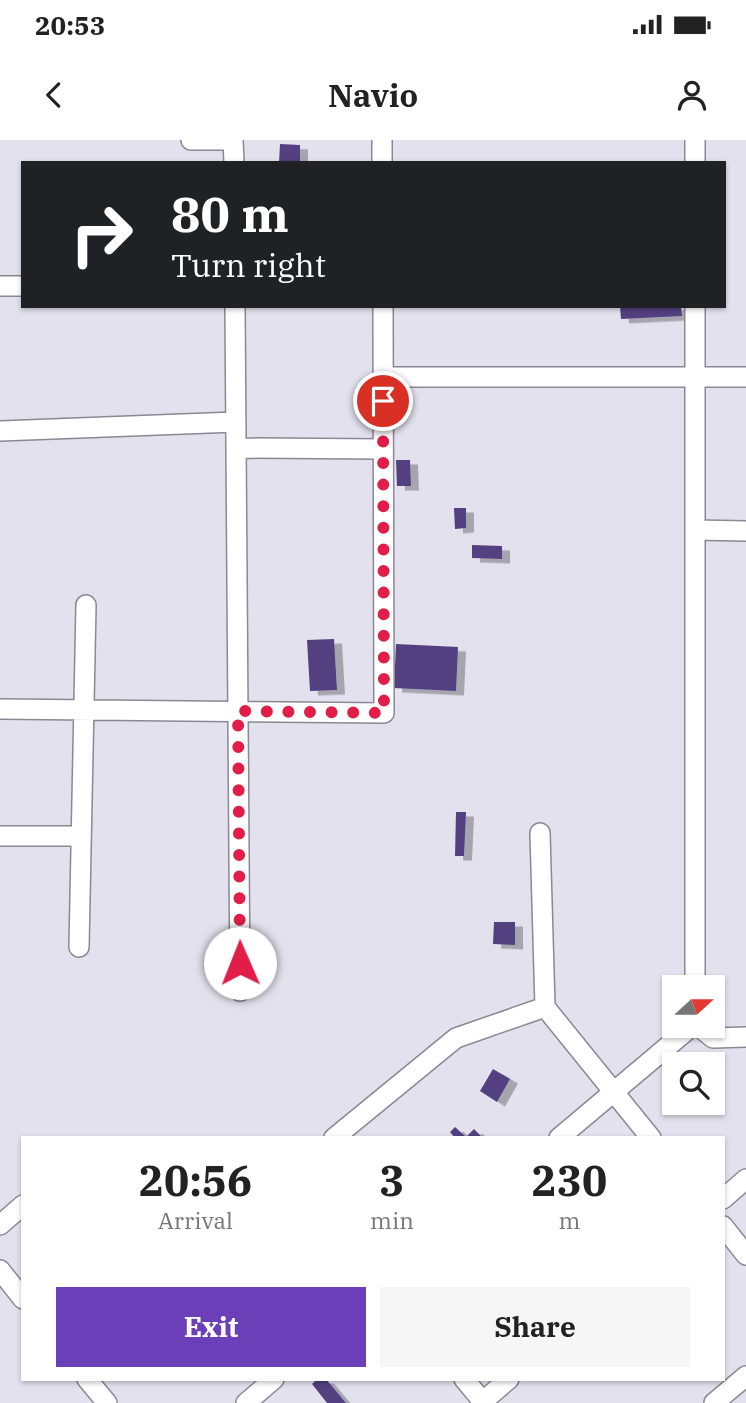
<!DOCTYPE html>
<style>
:root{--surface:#fff;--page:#f6f6f6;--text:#222;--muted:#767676;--accent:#6b3fb7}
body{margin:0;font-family:"IBM Plex Serif",serif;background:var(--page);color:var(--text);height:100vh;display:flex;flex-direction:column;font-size:26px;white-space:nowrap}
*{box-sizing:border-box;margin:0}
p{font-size:23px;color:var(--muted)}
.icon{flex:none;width:38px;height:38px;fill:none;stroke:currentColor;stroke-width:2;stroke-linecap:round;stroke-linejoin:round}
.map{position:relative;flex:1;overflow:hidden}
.details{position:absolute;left:21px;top:996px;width:704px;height:245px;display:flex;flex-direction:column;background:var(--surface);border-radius:0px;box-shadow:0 2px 5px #0004}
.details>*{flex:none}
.top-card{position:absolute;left:21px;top:21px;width:705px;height:147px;border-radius:0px;box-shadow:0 2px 5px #0004;background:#202124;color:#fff;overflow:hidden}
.needle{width:46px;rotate:69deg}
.fabs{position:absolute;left:662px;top:835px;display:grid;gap:14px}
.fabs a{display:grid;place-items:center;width:63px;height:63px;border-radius:0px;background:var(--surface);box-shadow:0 2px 5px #0004;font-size:35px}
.pin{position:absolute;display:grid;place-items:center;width:60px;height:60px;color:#fff;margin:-30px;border:4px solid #fff;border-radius:50%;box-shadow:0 2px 7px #0007}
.me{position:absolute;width:77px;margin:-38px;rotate:359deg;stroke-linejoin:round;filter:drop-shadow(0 0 5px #0008)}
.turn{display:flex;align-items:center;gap:24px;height:147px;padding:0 35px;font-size:32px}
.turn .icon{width:91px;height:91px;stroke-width:2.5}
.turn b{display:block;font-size:49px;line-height:60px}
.eta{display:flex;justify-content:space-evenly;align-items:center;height:119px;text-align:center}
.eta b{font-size:42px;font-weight:700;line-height:49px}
.action{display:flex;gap:14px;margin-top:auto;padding:14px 35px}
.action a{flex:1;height:80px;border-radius:0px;background:var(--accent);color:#fff;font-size:28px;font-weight:700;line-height:80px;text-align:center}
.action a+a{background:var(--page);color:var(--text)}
.status{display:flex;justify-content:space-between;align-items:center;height:49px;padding:0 35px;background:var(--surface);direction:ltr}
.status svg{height:19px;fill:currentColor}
header{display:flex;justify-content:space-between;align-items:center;height:91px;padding:0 35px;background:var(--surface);font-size:32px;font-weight:700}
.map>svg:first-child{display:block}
.building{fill:#534080;filter:url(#shadow)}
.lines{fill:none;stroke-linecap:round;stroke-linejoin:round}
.minor-casing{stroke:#8a8893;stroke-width:22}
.minor{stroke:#fff;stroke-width:19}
.route{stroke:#e11d48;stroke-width:12;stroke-dasharray:0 21.6}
</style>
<div class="status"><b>20:53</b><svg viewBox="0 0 49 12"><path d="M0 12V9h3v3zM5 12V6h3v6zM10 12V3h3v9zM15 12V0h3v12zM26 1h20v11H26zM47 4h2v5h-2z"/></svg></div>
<header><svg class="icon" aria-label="back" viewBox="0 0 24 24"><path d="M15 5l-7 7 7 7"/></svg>Navio<svg class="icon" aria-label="person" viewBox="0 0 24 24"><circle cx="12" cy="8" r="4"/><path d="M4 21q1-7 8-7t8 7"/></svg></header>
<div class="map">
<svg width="746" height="1263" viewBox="0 0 746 1263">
<defs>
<filter id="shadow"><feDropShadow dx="8" dy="4.5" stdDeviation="0" flood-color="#0004"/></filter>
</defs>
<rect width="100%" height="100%" fill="#e3e1ed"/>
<path class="building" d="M280 4 300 5V23H279Z
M620 166H681L682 176 621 179Z
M396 320H410L411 346H397Z
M454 368H466V388L455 389Z
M472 405 502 406V419L472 418Z
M334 499 337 550 310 551 307 500Z
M396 504 458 507 456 551 394 548Z
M456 672H466L464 716H455Z
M494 782H515V805L493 804Z
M493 929 510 939 497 962 480 951Z
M455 987 466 997 474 989 483 998H455L450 992Z
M317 1239H326L346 1263H327L312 1244Z"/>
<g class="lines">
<defs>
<path id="minor" d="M191 0H233
M233 0 234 23
M382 0V23
M695 0V23
M0 146H23
M235 166 240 851
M695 166V847
M383 237H746
M0 291 235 282
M236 308 383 309
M695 390 746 391
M0 569 384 573 383 166
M540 693 545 867 651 998
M0 696H81
M79 807 86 465
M698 886 713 898 746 897
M334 998 456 898 545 867
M559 998 692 886
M723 1059 746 1039
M0 1085 23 1065
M723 1086 746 1115
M0 1130 23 1159
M87 1239 107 1263
M464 1239 484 1263
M246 1263 274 1239
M481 1263 509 1239
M714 1263 746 1236"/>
</defs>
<use href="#minor" class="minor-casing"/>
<use href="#minor" class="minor"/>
</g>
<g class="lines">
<path class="route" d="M240 823 238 571 384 573 383 261"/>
</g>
</svg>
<div class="fabs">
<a><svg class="needle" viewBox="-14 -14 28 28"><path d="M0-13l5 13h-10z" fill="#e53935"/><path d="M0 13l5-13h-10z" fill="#767676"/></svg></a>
<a><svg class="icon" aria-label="search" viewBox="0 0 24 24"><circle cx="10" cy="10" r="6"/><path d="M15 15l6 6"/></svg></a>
</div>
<div class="pin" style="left:383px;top:261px;background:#d93025"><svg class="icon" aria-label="arrive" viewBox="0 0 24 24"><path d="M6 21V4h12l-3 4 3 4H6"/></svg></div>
<svg class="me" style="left:240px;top:823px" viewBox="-20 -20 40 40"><circle r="19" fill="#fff"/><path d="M0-13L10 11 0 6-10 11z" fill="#e11d48"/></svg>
<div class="top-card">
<div class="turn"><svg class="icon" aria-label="right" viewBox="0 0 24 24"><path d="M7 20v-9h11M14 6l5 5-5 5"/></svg><div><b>80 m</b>Turn right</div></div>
</div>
<section class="details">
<div class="eta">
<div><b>20:56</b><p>Arrival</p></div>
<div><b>3</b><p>min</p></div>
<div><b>230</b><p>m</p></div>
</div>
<div class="action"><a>Exit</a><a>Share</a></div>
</section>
</div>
